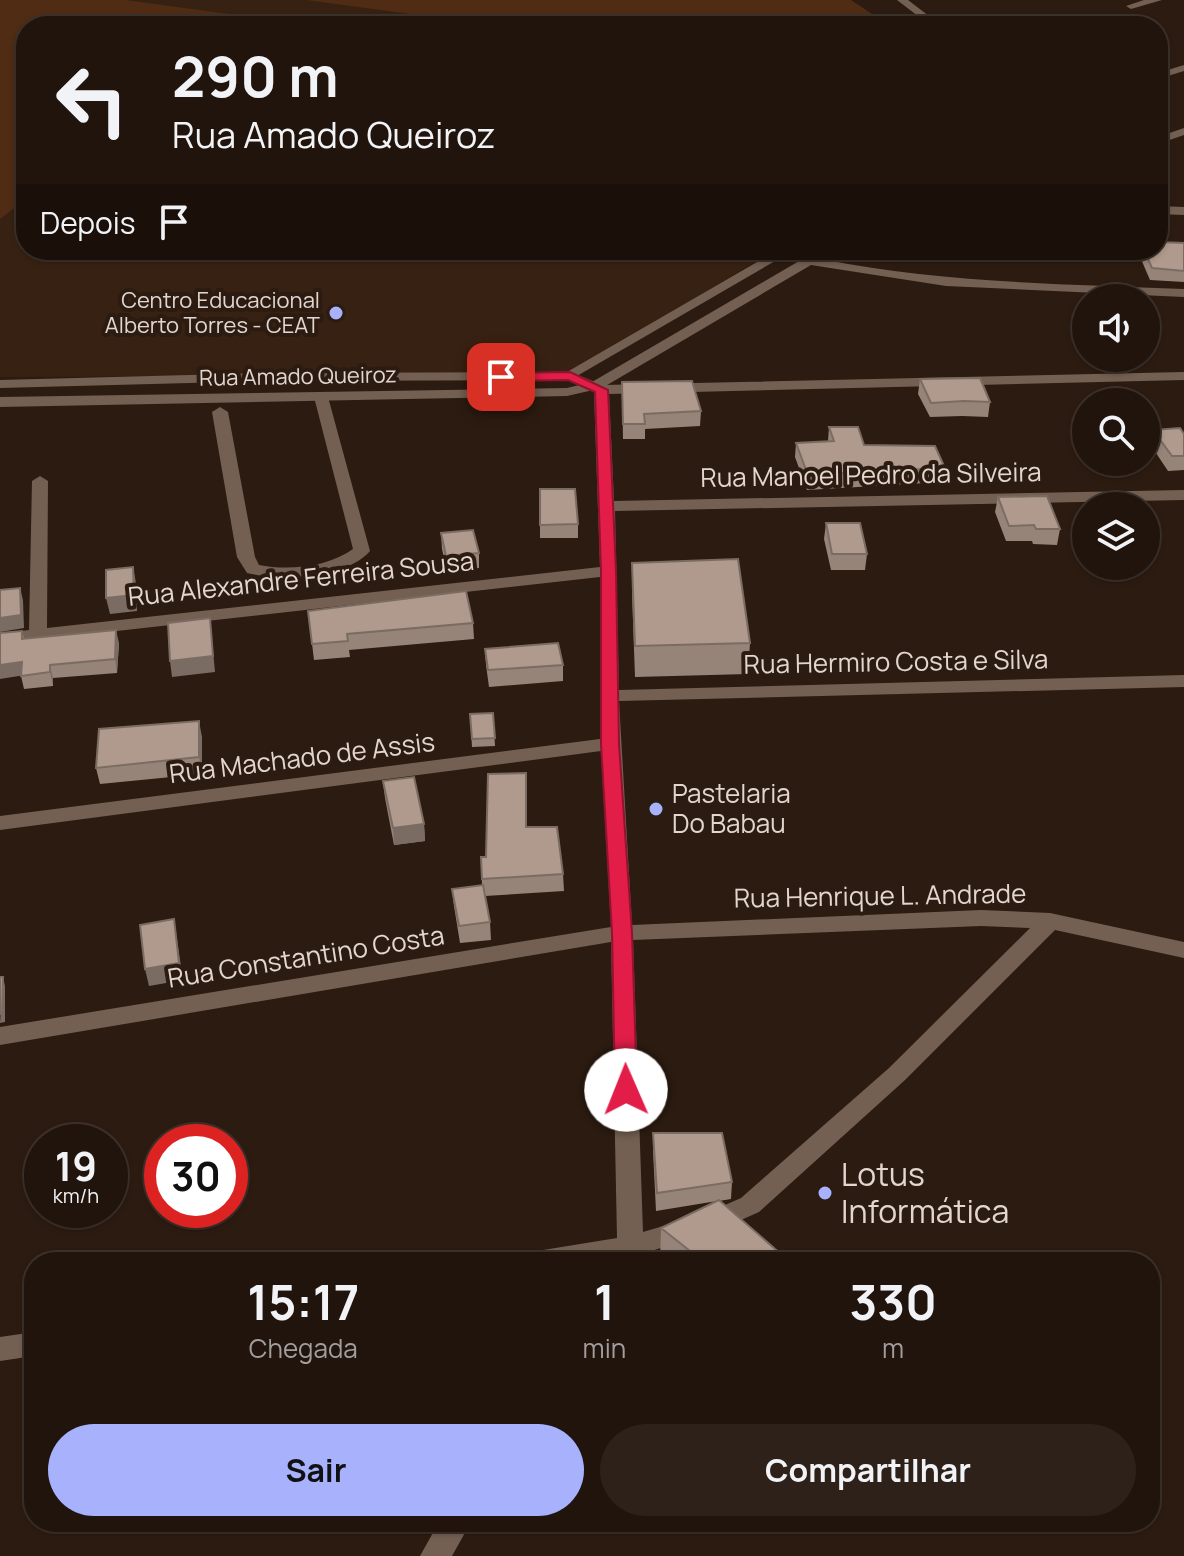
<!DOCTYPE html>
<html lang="pt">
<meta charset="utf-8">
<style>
:root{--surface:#21140c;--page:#2d211a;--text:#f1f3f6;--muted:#a29e9d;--line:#3e332d;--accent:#a7b1fc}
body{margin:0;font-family:Manrope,sans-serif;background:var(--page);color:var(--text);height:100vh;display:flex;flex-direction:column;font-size:30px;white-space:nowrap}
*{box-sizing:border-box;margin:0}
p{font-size:26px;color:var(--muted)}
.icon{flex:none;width:44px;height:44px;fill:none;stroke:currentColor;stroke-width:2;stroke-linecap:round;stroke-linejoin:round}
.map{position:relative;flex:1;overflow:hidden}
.panel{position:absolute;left:24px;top:1252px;width:1136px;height:280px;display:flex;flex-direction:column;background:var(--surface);border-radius:32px;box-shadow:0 2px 6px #0004,0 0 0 2px var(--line)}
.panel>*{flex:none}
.banner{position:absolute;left:16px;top:16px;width:1152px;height:244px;border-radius:32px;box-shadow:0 2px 6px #0004,0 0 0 2px var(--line);background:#21140c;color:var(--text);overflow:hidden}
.tools{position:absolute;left:1072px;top:284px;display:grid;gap:16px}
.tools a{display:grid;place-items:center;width:88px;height:88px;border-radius:50%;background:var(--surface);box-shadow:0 2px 6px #0004,0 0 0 2px var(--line);font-size:40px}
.speed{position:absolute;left:24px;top:1124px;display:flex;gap:16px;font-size:40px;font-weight:700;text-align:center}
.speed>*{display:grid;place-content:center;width:104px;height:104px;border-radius:50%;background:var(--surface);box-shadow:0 2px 6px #0004,0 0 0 2px var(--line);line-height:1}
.speed small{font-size:20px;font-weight:400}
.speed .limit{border:12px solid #d22;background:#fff;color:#111}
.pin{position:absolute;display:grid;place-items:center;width:68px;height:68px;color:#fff;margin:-34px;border-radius:16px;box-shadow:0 4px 12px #0006}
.me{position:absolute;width:88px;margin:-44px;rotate:359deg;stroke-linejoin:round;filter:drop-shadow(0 0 6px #0008)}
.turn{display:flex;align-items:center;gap:28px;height:168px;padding:0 24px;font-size:36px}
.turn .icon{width:104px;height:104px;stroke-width:2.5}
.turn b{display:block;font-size:56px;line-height:68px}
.then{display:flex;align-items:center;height:76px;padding:0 24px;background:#0003;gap:16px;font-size:30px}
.eta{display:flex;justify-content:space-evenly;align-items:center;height:136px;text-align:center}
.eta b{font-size:48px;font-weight:700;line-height:56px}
.action{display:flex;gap:16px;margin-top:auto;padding:16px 24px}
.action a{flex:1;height:92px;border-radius:48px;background:var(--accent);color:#111;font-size:32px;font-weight:700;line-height:92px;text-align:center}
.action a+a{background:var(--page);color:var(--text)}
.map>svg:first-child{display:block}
.built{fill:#372112}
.green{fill:#4f2c13}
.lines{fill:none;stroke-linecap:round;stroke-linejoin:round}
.street{fill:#746053;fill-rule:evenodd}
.secondary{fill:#746053;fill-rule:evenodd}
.wall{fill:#978479}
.shaded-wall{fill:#7b6c63}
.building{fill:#b09a8d;stroke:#7b6c63;stroke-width:2}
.route{fill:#e11d48;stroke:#92132f;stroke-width:2}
.poi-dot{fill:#a7b1fc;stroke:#2c1b10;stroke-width:3}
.labels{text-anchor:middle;stroke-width:8;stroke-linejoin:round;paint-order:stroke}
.far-poi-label{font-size:22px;fill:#e2d6cf;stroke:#2c1b10;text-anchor:end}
.far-street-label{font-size:22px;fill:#e2d6cf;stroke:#2c1b10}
.street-label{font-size:26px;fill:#e2d6cf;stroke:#2c1b10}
.poi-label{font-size:26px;fill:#e2d6cf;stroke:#2c1b10;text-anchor:start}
.near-poi-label{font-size:32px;fill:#e2d6cf;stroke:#2c1b10;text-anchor:start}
</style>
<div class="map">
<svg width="1184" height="1556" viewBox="0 0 1184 1556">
<rect width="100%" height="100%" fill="#2c1b10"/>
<path class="built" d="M0 0H838L881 26H26V250H775L567 375 0 377Z"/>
<path class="green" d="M0 0H126L266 19 257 26H26V199L0 219Z
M306 0H851L890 26H500Z"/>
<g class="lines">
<path class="street" d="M897 0H908L942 26H931Z
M1144 0H1162L1131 9 1126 6Z
M1184 128V135L1158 144V137Z
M1158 206 1184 207V215L1158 214Z
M570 372 603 385 1184 372V380L609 394 614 501 1184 490V500L615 511 619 690 1184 675V687L619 701 632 925 981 910 1050 913 1184 942V958L1055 930 905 1080 759 1212 723 1228 639 1255 634 1262H524L528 1254 537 1251 617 1238 611 942 0 1045V1027L611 927 601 751 0 830V816L600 739V577L0 644V634L29 630 32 481 40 476 48 481 47 628 600 567 594 392 565 379V373ZM981 926 1030 928 889 1068 741 1198 707 1213 643 1232 633 940Z
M321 393 328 397 370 551C346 579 281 581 247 573L237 557 212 412 220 407 228 412 255 557 259 565C289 571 328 567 353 549L314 397Z
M34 1332V1356L0 1361V1337Z
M439 1522H471L452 1556H420Z"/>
<path class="secondary" d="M1184 65V71L1158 79V73Z
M778 250H794L570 380 265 381 0 388V380L265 373 567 372Z
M818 250H834L821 259C940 283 1063 284 1184 289V297L946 286 811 265 602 388 567 396 0 407V397L567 388 592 382Z"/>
</g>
<path class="wall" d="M1184 243V282L1150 280 1138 252 1139 250H1158Z
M997 250H1069L1068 255 997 252Z
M920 379 990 402 988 417 962 416 930 417 918 394Z
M622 382 701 411 700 426 645 429V439H623Z
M829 427 864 445 945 468 943 482 807 490 795 457 796 443 828 441Z
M1153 430 1184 434V470L1168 471 1150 444Z
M540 489 578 524V538H540Z
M998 497 1060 529 1057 545 1033 544 1032 541H1006L995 512Z
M826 523 867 554 865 570H831L824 539Z
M441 533 479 553V568L447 572 442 549Z
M632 563 750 643 748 674 635 677 632 593Z
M308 611 473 623 474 639 349 650 350 657 314 660Z
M22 631 24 638 119 643 117 673 53 678V686L24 689 21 676Z
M485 649 563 665V681L489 687 486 665Z
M493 713 495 746 472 747 470 714Z
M202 737V774L100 784 96 768Z
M383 781 424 824 425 841 394 845 385 798Z
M527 827 563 874 564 891 485 896 490 922 491 940 460 943 454 906 452 889 482 885 481 857H486Z
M653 1133 732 1182 731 1199 719 1201 790 1262 660 1261 661 1228 717 1201 656 1211 653 1151Z"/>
<path class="shaded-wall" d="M133 567 136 583 137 611 110 614 106 598Z
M20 588 23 600 24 628 0 632V618Z
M210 618 215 672 172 677 170 661Z
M116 630 119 643 117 673 115 659Z
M22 662 25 675 0 679V665Z
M50 665 53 678V686L50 672Z
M199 721 202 737V774L199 757Z
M424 824 425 841 394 845 393 828Z
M174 919 183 980 149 986 145 969Z
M3 977 5 986V1022L0 1023Z"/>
<path class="building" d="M1158 242 1184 243V271L1152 268 1144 250H1158Z
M980 378 990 402 964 401 931 403 920 379Z
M692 381 701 411 644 414 645 424H623L622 382Z
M829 427H858L864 445 935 446 945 468 808 475 796 443 834 441Z
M1180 428 1184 434V456H1172L1153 430Z
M540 489H575L578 524 540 525Z
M1047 496 1060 529H1036L1034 525 1009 526 998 497Z
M826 523H860L867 554H832Z
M473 530 479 553 446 556 441 533Z
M738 559 750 643 635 646 632 563Z
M133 567 134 595 106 598V570Z
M20 588 21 615 0 618V590Z
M466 591 473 623 347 634 348 641 312 644 308 611Z
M210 618 213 656 170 661 168 623Z
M116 630 115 659 50 665V672L21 676 22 662 0 665V633L22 631V639Z
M558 643 563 665 488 670 485 649Z
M493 713 495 738 472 739 470 714Z
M199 721V757L96 768 99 729Z
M526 773V827H557L563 874 482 879 481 857H486L488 774Z
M414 777 424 824 393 828 383 781Z
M483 885 490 922 459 926 452 889Z
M174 919 179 963 145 969 140 925Z
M0 977H3L2 1014H0Z
M653 1133H722L732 1182 657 1193Z
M719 1200 790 1262H704L661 1228Z"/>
<path class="route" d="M570 372 608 390 616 571 619 744 632 933 637 1090 633 1095 626 1098 618 1095 615 1090 612 933 601 744V571L595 392 568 380 501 381 494 377 501 373Z"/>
<g class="poi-dot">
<circle cx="336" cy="313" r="8"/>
<circle cx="656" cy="809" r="8"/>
<circle cx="825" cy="1193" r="8"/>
</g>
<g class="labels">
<g class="far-poi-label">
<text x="320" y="308">Centro Educacional<tspan x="320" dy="25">Alberto Torres - CEAT</tspan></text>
</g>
<g class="far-street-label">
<text transform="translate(298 376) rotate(-1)" y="8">Rua Amado Queiroz</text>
</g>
<g class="street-label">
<text transform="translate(871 475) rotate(-1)" y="9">Rua Manoel Pedro da Silveira</text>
<text transform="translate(301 579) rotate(-6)" y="9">Rua Alexandre Ferreira Sousa</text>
<text transform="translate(896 662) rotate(-1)" y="9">Rua Hermiro Costa e Silva</text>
<text transform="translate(302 758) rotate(-7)" y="9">Rua Machado de Assis</text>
<text transform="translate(880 896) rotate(-1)" y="9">Rua Henrique L. Andrade</text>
<text transform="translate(306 957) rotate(-9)" y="9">Rua Constantino Costa</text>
</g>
<g class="poi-label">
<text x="672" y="803">Pastelaria<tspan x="672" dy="30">Do Babau</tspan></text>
</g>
<g class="near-poi-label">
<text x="841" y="1186">Lotus<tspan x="841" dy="37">Informática</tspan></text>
</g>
</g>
</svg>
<div class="tools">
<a><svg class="icon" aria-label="sound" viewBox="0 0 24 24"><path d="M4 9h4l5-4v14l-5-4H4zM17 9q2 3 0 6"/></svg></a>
<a><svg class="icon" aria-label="search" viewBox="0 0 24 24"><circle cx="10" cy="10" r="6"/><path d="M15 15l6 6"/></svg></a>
<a><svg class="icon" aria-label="layers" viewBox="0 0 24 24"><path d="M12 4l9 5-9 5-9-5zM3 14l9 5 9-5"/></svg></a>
</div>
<div class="speed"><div>19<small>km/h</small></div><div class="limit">30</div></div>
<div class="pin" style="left:501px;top:377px;background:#d93025"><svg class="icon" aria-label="arrive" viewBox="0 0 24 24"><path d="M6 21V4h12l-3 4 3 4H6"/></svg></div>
<svg class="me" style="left:626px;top:1090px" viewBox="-20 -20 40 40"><circle r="19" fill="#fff"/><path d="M0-13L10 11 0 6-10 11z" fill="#e11d48"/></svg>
<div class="banner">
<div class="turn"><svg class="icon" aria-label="left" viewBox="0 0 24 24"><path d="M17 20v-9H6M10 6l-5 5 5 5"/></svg><div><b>290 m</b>Rua Amado Queiroz</div></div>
<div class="then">Depois<svg class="icon" aria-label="arrive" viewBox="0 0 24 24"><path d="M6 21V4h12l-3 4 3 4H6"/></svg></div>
</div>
<section class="panel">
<div class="eta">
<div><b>15:17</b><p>Chegada</p></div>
<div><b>1</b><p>min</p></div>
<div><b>330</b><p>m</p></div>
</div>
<div class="action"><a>Sair</a><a>Compartilhar</a></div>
</section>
</div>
